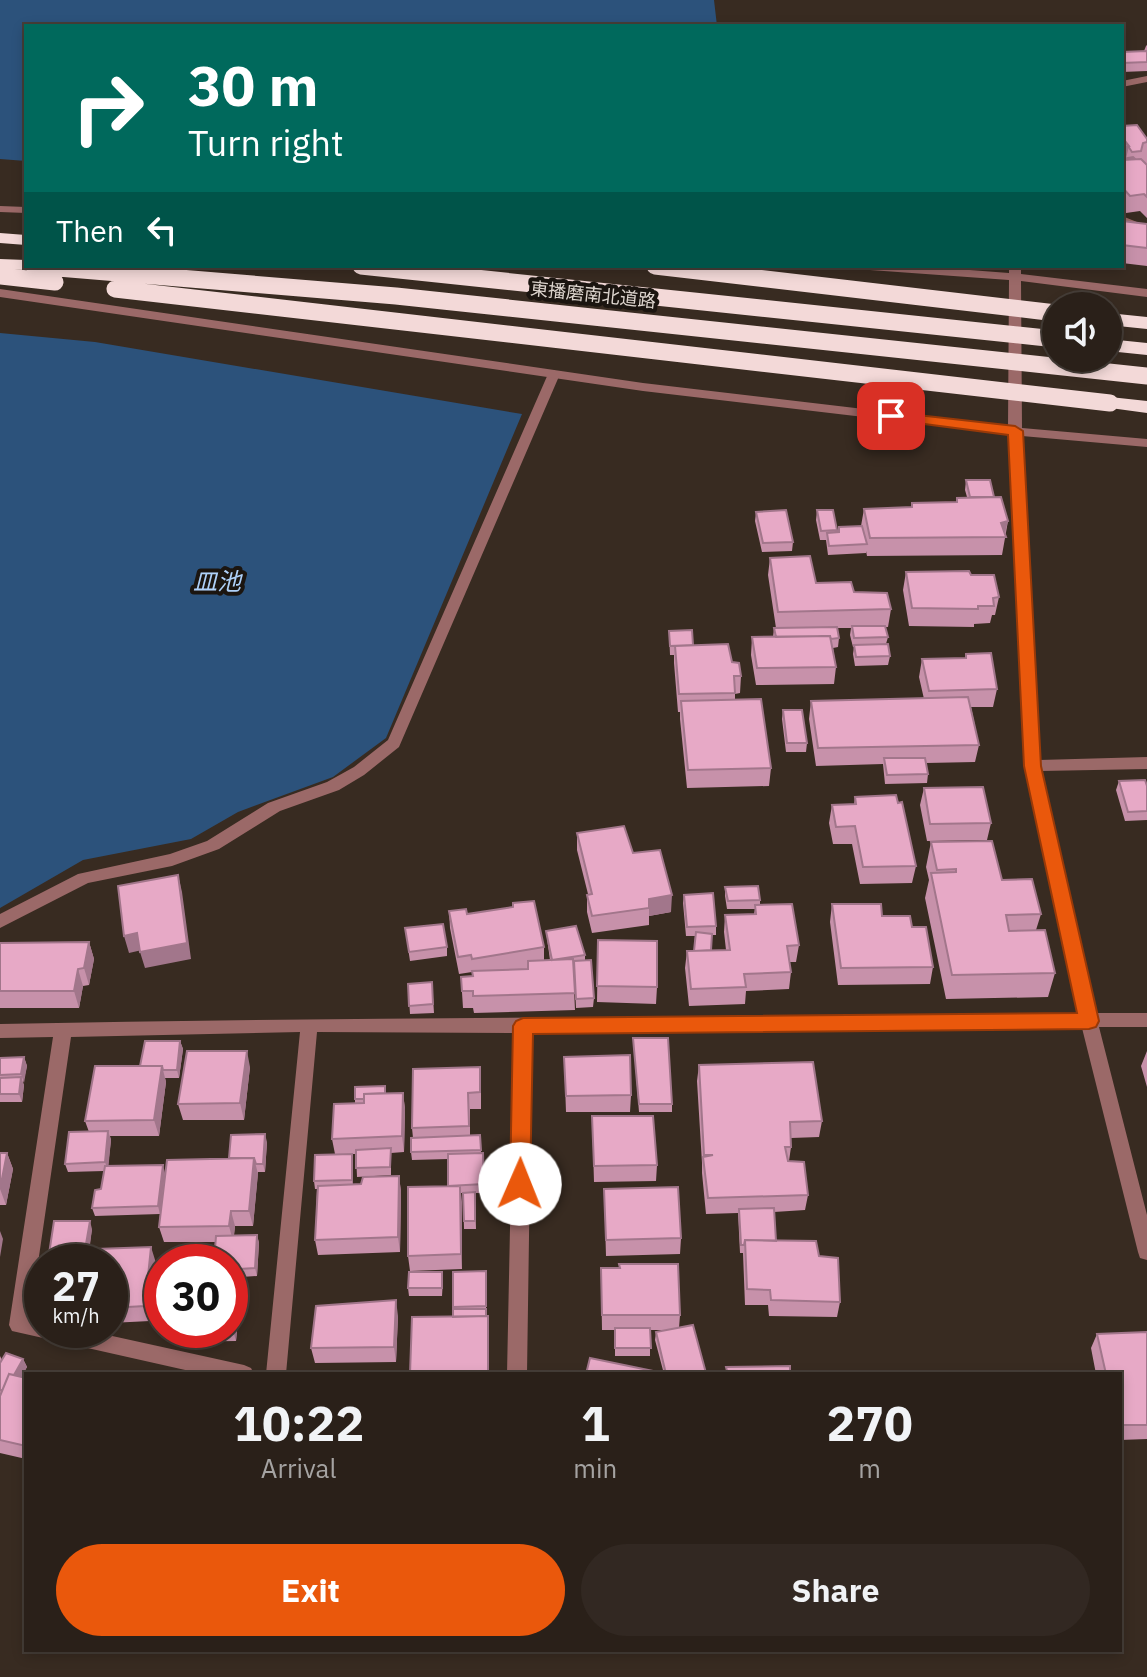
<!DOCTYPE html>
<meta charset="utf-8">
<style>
:root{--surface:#2a2019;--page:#322822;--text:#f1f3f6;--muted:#a5a3a2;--line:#463e38;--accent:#ea580c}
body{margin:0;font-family:"IBM Plex Sans","Noto Sans JP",sans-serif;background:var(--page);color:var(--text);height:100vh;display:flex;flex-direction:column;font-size:30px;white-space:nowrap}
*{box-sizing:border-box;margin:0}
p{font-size:26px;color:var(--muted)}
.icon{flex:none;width:44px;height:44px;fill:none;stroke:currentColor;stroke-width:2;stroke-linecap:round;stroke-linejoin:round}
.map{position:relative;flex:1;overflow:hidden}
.details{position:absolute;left:24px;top:1372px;width:1098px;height:280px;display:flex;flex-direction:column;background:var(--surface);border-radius:0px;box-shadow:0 4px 12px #0003,0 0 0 2px var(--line)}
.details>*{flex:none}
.top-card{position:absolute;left:24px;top:24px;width:1100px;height:244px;border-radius:0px;box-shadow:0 4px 12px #0003,0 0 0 2px var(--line);background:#00695c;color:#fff;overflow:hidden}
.buttons{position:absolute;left:1042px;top:292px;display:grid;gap:16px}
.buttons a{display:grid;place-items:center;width:80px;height:80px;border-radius:50%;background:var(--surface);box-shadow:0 4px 12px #0003,0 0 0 2px var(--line);font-size:40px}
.speed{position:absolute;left:24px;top:1244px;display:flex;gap:16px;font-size:40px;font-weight:700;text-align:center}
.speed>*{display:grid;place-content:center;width:104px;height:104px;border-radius:50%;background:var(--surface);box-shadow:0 4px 12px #0003,0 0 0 2px var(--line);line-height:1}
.speed small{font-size:20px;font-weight:400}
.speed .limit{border:12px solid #d22;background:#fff;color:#111}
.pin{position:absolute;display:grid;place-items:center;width:68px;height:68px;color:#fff;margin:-34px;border-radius:16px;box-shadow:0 4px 12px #0006}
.me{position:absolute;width:88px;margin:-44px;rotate:1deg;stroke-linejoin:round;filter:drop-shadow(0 0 6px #0008)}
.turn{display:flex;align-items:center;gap:28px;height:168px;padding:0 32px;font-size:36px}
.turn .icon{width:104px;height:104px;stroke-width:2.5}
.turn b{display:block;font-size:56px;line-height:68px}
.then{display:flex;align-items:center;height:76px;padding:0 32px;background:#0003;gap:16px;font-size:30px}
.eta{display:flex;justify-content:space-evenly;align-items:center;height:136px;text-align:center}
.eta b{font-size:48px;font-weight:800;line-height:56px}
.button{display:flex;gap:16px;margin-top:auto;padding:16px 32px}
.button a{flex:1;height:92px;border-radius:48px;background:var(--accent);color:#fff;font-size:32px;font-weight:800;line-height:92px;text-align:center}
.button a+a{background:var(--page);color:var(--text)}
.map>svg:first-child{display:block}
.water{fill:#2c527b}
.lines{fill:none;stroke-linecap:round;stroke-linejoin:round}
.lane{fill:#9b6968;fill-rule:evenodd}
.street{fill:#9b6968;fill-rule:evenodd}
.highway{fill:#f3d9d8;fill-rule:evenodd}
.highway-bridge{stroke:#f3d9d8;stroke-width:17}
.wall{fill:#c791aa}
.shaded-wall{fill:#a2768b}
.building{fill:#e7a9c6;stroke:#a2768b;stroke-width:2}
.route{fill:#ea580c;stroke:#983908;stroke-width:2}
.labels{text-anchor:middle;stroke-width:8;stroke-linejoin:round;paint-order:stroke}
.far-street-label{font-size:18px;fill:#ddd5ce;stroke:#1b1510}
.water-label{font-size:24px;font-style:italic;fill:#afd1f9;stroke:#1b1510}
</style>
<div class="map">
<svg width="1147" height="1677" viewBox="0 0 1147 1677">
<rect width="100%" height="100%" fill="#382b21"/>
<path class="water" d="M0 0H714L717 26H26V161L0 159Z
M0 333 95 342 522 414 386 738 333 777 238 812 191 839 83 860 0 908Z"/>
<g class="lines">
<path class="lane" d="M554 370 560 374 399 747 364 775 339 790 280 811 219 849 172 866 88 883 0 928V914L78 874 170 854 207 841 268 803 327 782 354 767 388 740 548 374Z"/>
<path class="street" d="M1147 76V82L1122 87V81Z
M0 206 26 207V213L0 212Z
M1122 216 1147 226V234L1122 224Z
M864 266H917L1009 273V266H1021V274L1147 289V297L1021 281 1022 428 1147 439V447L1022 436 1039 760 1147 757V769L1041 771 1096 1013H1147V1027H1099L1147 1215V1260L1140 1258 1138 1252 1082 1028 532 1033 527 1374H507L514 1033 317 1032 286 1374H266L300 1032 71 1037 30 1318 42 1321V1330H85L244 1365 251 1368 254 1374H203L12 1331 9 1325 53 1037 0 1038V1024C360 1017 719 1017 1079 1014L1024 766 1008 434 643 391 0 297V289L643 383 1008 426 1009 280 870 270Z"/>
<path class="highway" d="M0 233 26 235V245L0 243Z
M0 259 26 260V266H34L26 270 0 269Z
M1108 313 1147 317V329L1108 325Z
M1108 339 1147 343V355L1108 351Z
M1110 397 1147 401V413L1103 407 1100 403 1103 399Z"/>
<path class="highway-bridge" d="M34 266 396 296 1147 376
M361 266 1056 339
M655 266 1056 313
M0 276 55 282
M115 289 1110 403"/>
</g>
<path class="wall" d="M1147 45V71L1122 72V52L1144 51 1146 46Z
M1122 126 1147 139V218L1140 211 1126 213 1122 208Z
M1122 221 1147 224V266L1122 263Z
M966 480 994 497 1008 521 1002 555 867 556 866 551V553L828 555 826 540H820L816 520 817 510 838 532 839 527 861 526 864 509 911 507 956 502 967 497 965 490Z
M756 512 793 542 792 551 762 552 755 521Z
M770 558 816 583 854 592 891 609 888 627H885L888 637 886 644 890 656 888 665 855 666 853 654 854 647H853L850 635 851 628H837L839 638 838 647 833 648 836 667 834 684 756 685 751 655 752 637H773L774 628H776L768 575Z
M906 572 971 575 999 597 995 615H992L990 623 974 624V627L909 626 903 590Z
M669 631 693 645 732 662 741 676 740 693 735 694V700L771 768 769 786 687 788 680 719V712H678L674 663V655H670Z
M966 654 997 689 993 707H971L979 745 975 762 926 763 928 774 927 783 885 784 883 764 816 766 809 719 811 701 924 699 919 677 922 659 965 658Z
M783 710 807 743 806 752H786L782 719Z
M1119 781 1147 786V820L1125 821 1116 790Z
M924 788 991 823 987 840 927 841 920 805Z
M855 797 916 866 912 883 860 884 852 844H833L829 823 832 805H854Z
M577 833 633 853 671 912 649 916V925L592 933 587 912V895L588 894 577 850Z
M931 842 1002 880 1041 914 1036 930 1055 973 1048 997 946 999 925 898 929 880 926 867Z
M725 887 760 900V905L799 945 796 962H789L791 972 789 989 746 991 745 1004 689 1006 685 968 687 951H694L695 936H686L683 903 684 895 716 926V935H712L711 950H726L724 932 725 915 754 914 755 909H727L725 896Z
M832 904 882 916 912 927 933 967 930 984 838 985 830 922Z
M449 911 467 914 544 947V960H550L546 931 585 955V961L594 998 593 1007 576 1008 574 966H573L575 1010 474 1013 473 1008H463L461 977 473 976 472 972 459 974 450 928Z
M405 928 447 947V956L410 961Z
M598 940 657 987 656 1004 597 1002Z
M89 942 94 959 89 985 83 986 79 1008H0V943Z
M432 982 434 1013 410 1014 408 984Z
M633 1038 672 1104V1112H639Z
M180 1041 183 1049 179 1078H165L166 1082 159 1136H110L111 1140 108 1166 165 1173 229 1158 267 1142 265 1172H258L253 1226H235L234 1236 257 1235 259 1243 257 1276 241 1277 242 1280 236 1341 168 1342 164 1330H230V1262L216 1242H164L159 1227 160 1214 95 1216 92 1208 101 1189 104 1171 68 1172 65 1164 89 1132 85 1121 140 1066Z
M1147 1051V1087L1141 1066Z
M24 1057 27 1066 23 1083 24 1085 22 1102H0V1058Z
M564 1057 631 1095 630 1112H566Z
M699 1065 822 1121 819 1137 791 1138V1147L789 1161 808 1195 805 1210 774 1212 776 1241 819 1256 840 1302 837 1317 769 1316 768 1305H745L743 1253H740L738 1213 706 1214 702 1173V1163L697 1081Z
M250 1067 244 1120H183L178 1104Z
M481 1083V1109H470V1136L480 1135 481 1153H483L484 1193H475L476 1229H464L463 1193H461L462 1269 410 1271 408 1256 448 1186V1159L412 1160 411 1152 413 1138 412 1128Z
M385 1086 386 1093H403L405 1109 404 1152 391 1153V1175L357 1177 356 1154H352L353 1184H361L399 1176 401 1192 400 1252 318 1255 315 1240 317 1189H315L314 1181 335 1154 332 1139 355 1103V1099Z
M592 1116 657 1165 656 1181 594 1182Z
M0 1153H7L13 1169 6 1205H0Z
M604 1189 681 1238 680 1254 606 1256Z
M92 1229 89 1249 156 1263 150 1321 110 1323V1262H52L49 1254Z
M619 1264 680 1315 679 1328 705 1372 726 1371V1367L790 1374H664L655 1340 656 1332 668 1330H650V1356H615V1330H602L601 1268H619Z
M486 1271V1309L489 1331V1374H410L453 1317V1272Z
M443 1279 442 1296H409L408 1288Z
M398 1316 396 1362 315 1363 311 1348Z
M1147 1332V1439L1120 1440V1374H1096L1091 1348 1097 1334Z
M0 1356 2 1360 23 1359 27 1367 21 1377 26 1378V1459L0 1453Z"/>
<path class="shaded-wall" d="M1129 146 1125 163H1122V147Z
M1008 521 1004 537 1001 523Z
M178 875 182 892 191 959 145 968 140 952Z
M672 895 671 912 649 916V899Z
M137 933 142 950 129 953 124 936Z
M89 942 94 959 89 985 84 968Z
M78 969 83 986 79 1008 74 991Z
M180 1041 183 1049 179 1078 177 1070Z
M247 1051 250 1067 244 1120 240 1103Z
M24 1057 27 1066 24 1083 21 1074Z
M162 1066 166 1082 159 1136 154 1120Z
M21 1077 24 1085 22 1102 19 1094Z
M403 1093 405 1109 404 1152 402 1136Z
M108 1131 111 1140 108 1171 105 1162Z
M265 1134 267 1142 265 1172 263 1164Z
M7 1153 13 1169 6 1205 0 1189Z
M352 1154 353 1162V1188L352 1180Z
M254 1158 258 1174 253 1226 249 1211Z
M163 1165 165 1173 160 1214 158 1206Z
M399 1176 401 1192 400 1252 398 1237Z
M460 1186 462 1202V1269L461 1254Z
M231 1211 235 1226 233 1241 229 1226Z
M90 1221 92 1229 88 1261 85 1253Z
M0 1231 3 1239 0 1257Z
M257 1235 259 1243 257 1276 255 1268Z
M151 1247 156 1263 150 1321 145 1306Z
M238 1264 242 1280 236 1341 232 1326Z
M396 1300 398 1316 396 1362 394 1347Z
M488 1316 489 1331V1374H488Z
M23 1359 27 1367 8 1399 5 1392Z"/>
<path class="building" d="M1147 51V62L1122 63V52Z
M1137 125 1147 139V142L1143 143 1141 151 1132 152 1122 137V126Z
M1122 137 1129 146 1122 147Z
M1133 157 1135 159 1122 160V159Z
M1141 159 1147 165V197L1144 194 1130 196 1122 187V160Z
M1122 221 1147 224V248L1122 245Z
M966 480H990L994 497H970Z
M1001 497 1008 521 1001 523 1006 537 870 538 864 509 912 507V503L957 502V498Z
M786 510 793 542 763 543 756 512Z
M817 510H833L837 530 821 531Z
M862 526 867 544 829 546 827 533 839 532V527Z
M810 556 816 583 851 582 854 592 887 593 891 609 778 612 770 558Z
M969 571 971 575H994L999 597 993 598 994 606H978V609L912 608 906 572Z
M852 626H885L888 637 854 638Z
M837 627 839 638 831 639 830 636 776 637 774 628Z
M692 630 693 645 670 646 669 631Z
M830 636 836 667 757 668 752 637Z
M728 644 732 662 739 663 741 676H734L735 693 679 694 675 646Z
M888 644 890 656 856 657 854 645Z
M991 653 997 689 929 691 922 659 966 658V654Z
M968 697 979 745 818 748 811 701Z
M761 699 771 768 688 770 681 701Z
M783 710H802L807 743H787Z
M884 758H925L928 774 887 775Z
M1145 780 1147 786V811L1128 812 1119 781Z
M983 787 991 823 930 824 924 788Z
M896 795 898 803 902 802 916 866 863 867 855 826 836 827 832 805 856 804 855 797Z
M624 826 633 853 660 850 672 895 649 899V908L592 916 587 895 592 894 577 833Z
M992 841 1002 880 1032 879 1041 914 1006 915 1009 931 1045 930 1055 973 952 975 931 873 956 872V869L937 870 931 842Z
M178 875 187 943 140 952 137 933 124 936 118 886Z
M758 886 760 900 728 901 725 887Z
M713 893 716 926 687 927 684 895Z
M534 901 544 947 472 959 471 955 458 957 449 911 466 909 467 914 513 907V903Z
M792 904 799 945 787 946 791 972 744 974 746 987 691 989 687 951 730 950 725 915 756 914 755 905Z
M832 904H881L882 916H910L912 927H926L933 967 841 968Z
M443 924 447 947 409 952 405 928Z
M576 926 585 955 552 960 546 931Z
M696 932 712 934 711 950 694 951Z
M598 940 657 941V987L597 986Z
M89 942 84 968 78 969 74 991H0V943Z
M573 959 575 993 473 996V991H462L461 977 473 976 472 971 528 969V961Z
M591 960 594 998 576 999 574 961Z
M432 982 433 1004 409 1006 408 984Z
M633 1038H668L672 1104H639Z
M145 1041H180L177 1070H163L162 1066H140Z
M187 1051H247L240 1103 178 1104Z
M630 1055 631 1095 566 1096 564 1057Z
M24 1057 21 1074 0 1075V1058Z
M813 1062 822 1121 790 1122 791 1147H785L788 1161 804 1162 808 1195 708 1198 703 1157 713 1155H704L699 1065Z
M95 1066H162L154 1120 85 1121Z
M480 1067V1092L468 1093 469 1126 412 1128 413 1069Z
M21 1077 19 1094H0V1078Z
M385 1086V1093L364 1094V1099H355V1087Z
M403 1093 402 1136 332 1139 334 1104 364 1103V1094Z
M592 1116H653L657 1165 594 1166Z
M108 1131 105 1162 65 1164 69 1132Z
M265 1134 263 1164H256L254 1158H229L231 1135Z
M480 1135 481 1150 411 1152V1138Z
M391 1148 390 1167 356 1168V1150Z
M0 1153H7L0 1189Z
M483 1153 484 1184 448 1186V1154Z
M352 1154V1180L314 1181 315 1155Z
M254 1158 249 1211H231L229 1226 159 1227 167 1160Z
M163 1165 158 1206 92 1208 95 1190 101 1189 105 1166Z
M399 1176 398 1237 315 1240 318 1186 361 1184 363 1177Z
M460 1186 461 1254 408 1256V1187Z
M678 1187 681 1238 606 1240 604 1189Z
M475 1192V1221H464L463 1193Z
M774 1208 776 1241 745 1240 744 1245H741L739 1209Z
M54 1221H90L85 1250H68V1253L49 1254Z
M257 1235 255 1268 239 1269 238 1264 230 1265V1262H214L216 1236Z
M745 1240 816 1241 819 1256 838 1258 840 1302 771 1300 770 1290 747 1289Z
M151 1247 145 1306 110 1308V1262H67L68 1250Z
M238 1264 232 1326H230V1265Z
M619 1264H678L680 1315H602L601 1268H620Z
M486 1271V1306L453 1307V1272Z
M409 1272H442V1288H408Z
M396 1300 394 1347 311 1348 316 1306Z
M453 1309H486V1316L453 1317Z
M488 1316V1374H410L412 1317Z
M693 1325 706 1373 666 1374 656 1332Z
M615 1328H650L651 1348H615Z
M1147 1332V1425H1120V1374H1106L1097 1334Z
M6 1353 23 1359 14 1375 9 1374 2 1391 0 1390V1363Z
M590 1358 658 1372 657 1374H586Z
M790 1366V1374H705V1371H727L726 1367Z
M9 1374 26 1378V1446L0 1440V1396Z"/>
<path class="route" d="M891 412 1015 426 1023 431 1041 766 1099 1021 1096 1027 1089 1029 533 1034 530 1184 527 1191 520 1193 513 1191 510 1184 513 1026 516 1021 523 1018 1077 1013 1024 766 1008 435 886 419 884 416Z"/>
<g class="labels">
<g class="far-street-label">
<text transform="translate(593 295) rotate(6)" y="6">東播磨南北道路</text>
</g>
<g class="water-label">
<text x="217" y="590">皿池</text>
</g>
</g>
</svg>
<div class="buttons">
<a><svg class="icon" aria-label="sound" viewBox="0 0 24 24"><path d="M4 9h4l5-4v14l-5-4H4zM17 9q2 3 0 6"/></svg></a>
</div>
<div class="speed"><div>27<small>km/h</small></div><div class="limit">30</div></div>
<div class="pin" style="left:891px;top:416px;background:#d93025"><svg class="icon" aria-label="arrive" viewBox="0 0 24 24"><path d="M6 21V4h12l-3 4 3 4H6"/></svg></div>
<svg class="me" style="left:520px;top:1184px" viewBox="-20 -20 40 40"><circle r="19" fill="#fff"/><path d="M0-13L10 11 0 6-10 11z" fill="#ea580c"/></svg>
<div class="top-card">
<div class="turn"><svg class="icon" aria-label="right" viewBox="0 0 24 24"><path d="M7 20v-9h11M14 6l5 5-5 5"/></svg><div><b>30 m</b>Turn right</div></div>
<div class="then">Then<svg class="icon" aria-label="left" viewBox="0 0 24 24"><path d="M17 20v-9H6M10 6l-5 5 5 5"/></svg></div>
</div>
<section class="details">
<div class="eta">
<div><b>10:22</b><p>Arrival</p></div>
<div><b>1</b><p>min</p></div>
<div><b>270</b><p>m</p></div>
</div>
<div class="button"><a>Exit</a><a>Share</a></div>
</section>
</div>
